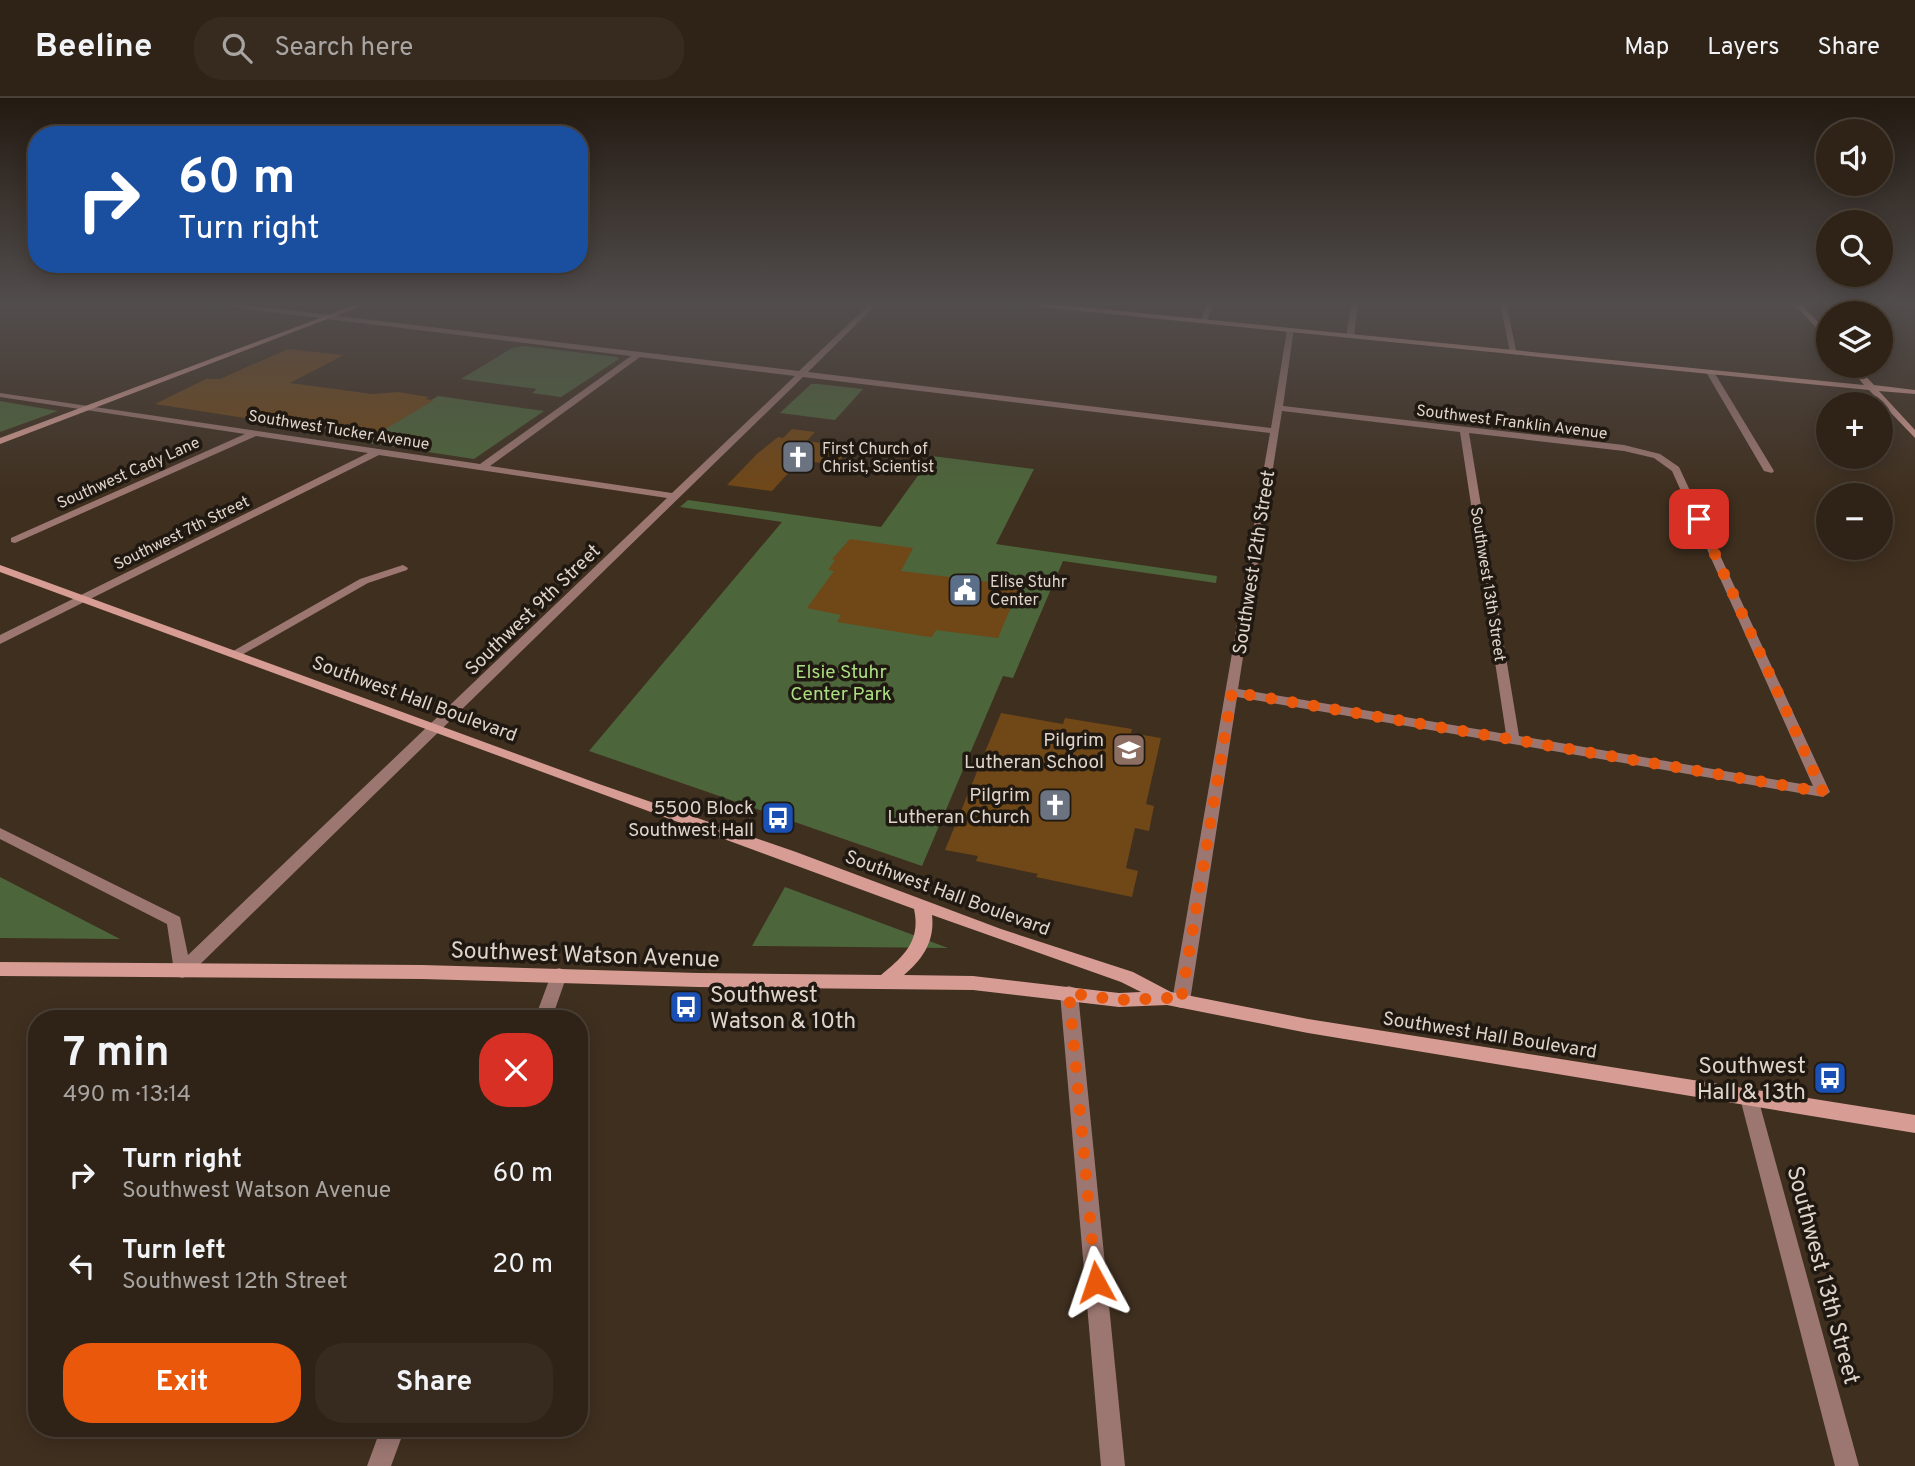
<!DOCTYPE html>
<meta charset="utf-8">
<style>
:root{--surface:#2f2317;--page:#372b20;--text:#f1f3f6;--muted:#a7a4a1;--line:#4a4036;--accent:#ea580c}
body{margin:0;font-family:Overpass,sans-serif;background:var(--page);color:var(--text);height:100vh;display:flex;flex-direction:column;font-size:26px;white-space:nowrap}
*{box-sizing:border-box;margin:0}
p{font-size:23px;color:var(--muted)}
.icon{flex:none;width:38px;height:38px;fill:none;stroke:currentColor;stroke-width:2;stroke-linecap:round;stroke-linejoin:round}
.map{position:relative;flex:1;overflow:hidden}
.panel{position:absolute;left:28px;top:912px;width:560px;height:427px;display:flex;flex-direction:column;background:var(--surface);border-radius:28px;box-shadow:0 4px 18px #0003,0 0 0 2px var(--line)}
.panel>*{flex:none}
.top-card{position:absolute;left:28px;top:28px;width:560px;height:147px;border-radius:28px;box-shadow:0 4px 18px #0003,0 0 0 2px var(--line);background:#1a4fa0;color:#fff;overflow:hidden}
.fabs{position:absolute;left:1816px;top:21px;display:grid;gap:14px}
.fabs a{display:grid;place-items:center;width:77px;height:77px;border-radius:50%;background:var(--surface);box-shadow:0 4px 18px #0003,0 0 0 2px var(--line);font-size:35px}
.pin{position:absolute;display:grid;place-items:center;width:60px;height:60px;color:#fff;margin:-30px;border-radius:14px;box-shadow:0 4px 10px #0006}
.me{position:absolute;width:77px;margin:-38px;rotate:355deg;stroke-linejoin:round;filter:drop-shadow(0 0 5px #0008)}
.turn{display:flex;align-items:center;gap:24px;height:147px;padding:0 35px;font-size:32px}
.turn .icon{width:91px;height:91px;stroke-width:2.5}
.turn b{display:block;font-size:49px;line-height:60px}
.round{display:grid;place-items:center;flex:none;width:74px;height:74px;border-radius:28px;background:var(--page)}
.headline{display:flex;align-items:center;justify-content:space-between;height:119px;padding:0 35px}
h1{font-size:42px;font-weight:700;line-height:52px}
.button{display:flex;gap:14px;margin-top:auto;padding:14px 35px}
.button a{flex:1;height:80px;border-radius:28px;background:var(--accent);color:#fff;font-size:28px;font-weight:700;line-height:80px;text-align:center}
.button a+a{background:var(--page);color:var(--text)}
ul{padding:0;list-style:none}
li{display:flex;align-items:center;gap:21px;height:91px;padding:0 35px}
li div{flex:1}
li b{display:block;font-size:26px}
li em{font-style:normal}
header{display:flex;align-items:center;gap:42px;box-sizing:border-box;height:98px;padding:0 35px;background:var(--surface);border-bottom:2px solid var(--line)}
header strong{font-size:33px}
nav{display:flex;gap:38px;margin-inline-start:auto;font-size:24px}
.search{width:490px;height:63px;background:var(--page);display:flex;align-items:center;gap:18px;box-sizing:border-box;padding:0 24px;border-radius:28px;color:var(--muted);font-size:26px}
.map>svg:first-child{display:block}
.green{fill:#4d653a}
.building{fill:#704717}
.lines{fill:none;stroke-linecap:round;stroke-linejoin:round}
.street{fill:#9c7771;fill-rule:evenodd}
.secondary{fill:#d79d94;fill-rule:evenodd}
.route{stroke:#ea580c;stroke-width:12;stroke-dasharray:0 21.6}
.labels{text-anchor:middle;stroke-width:7;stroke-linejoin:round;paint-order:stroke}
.far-street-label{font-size:16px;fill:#dfd4ca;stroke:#201912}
.far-poi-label{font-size:16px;fill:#dfd4ca;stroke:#201912;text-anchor:start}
.street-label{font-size:19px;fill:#dfd4ca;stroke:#201912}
.park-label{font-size:19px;fill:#abde81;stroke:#201912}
.poi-label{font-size:19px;fill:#dfd4ca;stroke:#201912;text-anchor:end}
.near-street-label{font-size:23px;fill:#dfd4ca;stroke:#201912}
.near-poi-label{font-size:23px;fill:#dfd4ca;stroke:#201912;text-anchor:start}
</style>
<header>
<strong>Beeline</strong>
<div class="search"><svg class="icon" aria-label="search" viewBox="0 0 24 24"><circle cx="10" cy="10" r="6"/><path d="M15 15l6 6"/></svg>Search here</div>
<nav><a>Map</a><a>Layers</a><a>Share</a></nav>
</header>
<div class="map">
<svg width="1915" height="1368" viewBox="0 0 1915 1368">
<rect width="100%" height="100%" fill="#3f2f1f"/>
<path class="green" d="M525 248 617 259 619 261 561 299 532 295 537 291 461 281 512 250Z
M811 286H818L863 291 835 322 780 315Z
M438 298 544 313 474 361 362 344Z
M0 303 58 313 0 334Z
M932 358 1034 371 996 446 1217 478 1216 485 1063 463 1013 580 1003 578 922 768 589 653 782 424 680 409 688 402 881 429Z
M0 779 120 841 0 840Z
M785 789 948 850 752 848Z"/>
<path class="building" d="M288 251 344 257 290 285 372 296 398 294 429 299 425 301 434 302 377 336 325 330 321 332 155 306 206 281H220Z
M792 331 815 334 807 343 851 349 835 367 800 362 772 393 727 387 758 355 778 339 783 340Z
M850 441 913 450 901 473 990 484 1018 492 998 540 936 532 932 539 923 538 837 524 841 517 807 510 834 473 828 472 835 462 832 461Z
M1001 615 1063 626 1065 620 1132 631 1131 635 1161 640 1146 706 1154 708 1149 733 1135 730 1126 770 1138 773 1132 799 1036 779 1038 776 976 763 978 758 945 752Z"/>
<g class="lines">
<path class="street" d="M201 204H220L799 273 872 204H879L808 274 1271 330 1287 232 1294 230 1283 308 1624 347 1660 356 1679 369 1830 694 1823 699 1237 599 1190 903 1187 908 1181 910 1175 908 1172 903 1270 335 803 279 188 878 182 880 176 878 174 873 167 826 0 741V730L180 819 188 857 667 400 379 357 0 546V537L368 355 256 338 15 445 11 444V440L245 336 0 299V295L480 366 631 258 204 206ZM640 259 795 278 672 395 490 368ZM1282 313 1460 334 1506 636 1238 591ZM1469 335 1624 353 1654 360 1672 373 1813 688 1519 638Z
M1208 204H1214L1207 223 1200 225Z
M1352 204H1358L1354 238 1350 240 1346 238Z
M1500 204H1506L1517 257 1510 255Z
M1707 272 1714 274 1774 373 1772 375 1764 373 1706 274Z
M403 467 408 470 407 472 368 485 238 559 234 560 228 556 360 481Z
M559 870 565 872 567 877 552 920H535L551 877 553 872Z
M1069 888 1075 890 1078 895 1125 1368H1101L1060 895 1063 890Z
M1749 992 1756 994 1758 1000 1859 1368H1835L1740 1000 1742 994Z
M381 1330H405L391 1368H367Z"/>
<path class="secondary" d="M363 204H372L0 346V340Z
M1008 204H1030L1864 287 1848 268H1856L1874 287 1915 292V296L1879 293 1915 332V340L1869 292 1011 206Z
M1792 204H1799L1829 236V243Z
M0 467 599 686 796 754 1001 831 1133 874 1171 894 1308 921 1915 1017V1035L1308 935 1167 907 1119 909 973 892 698 889 422 881 0 878V864L422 867 698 875 881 877C904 858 921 843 914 811L0 474ZM932 817 1121 884 1141 894 1119 895 973 878 904 877C923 861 935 843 932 817Z"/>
</g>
<linearGradient id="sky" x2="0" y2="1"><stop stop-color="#231a11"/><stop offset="0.52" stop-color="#524d4d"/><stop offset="1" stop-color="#524d4d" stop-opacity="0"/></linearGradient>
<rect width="1915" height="395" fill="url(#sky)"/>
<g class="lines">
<path class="route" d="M1096 1184 1069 895 1119 902 1168 900 1181 903 1232 594 1823 694 1699 421"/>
</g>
<defs>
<symbol id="church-square" viewBox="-11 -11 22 22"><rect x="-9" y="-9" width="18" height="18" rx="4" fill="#6b7280" stroke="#201912"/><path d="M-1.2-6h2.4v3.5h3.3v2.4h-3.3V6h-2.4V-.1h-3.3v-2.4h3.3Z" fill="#fff"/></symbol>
<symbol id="civic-square" viewBox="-11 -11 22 22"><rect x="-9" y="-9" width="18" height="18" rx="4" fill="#5c6f8a" stroke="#201912"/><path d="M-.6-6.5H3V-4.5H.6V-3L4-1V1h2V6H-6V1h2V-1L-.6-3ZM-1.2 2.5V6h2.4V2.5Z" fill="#fff"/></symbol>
<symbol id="school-square" viewBox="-11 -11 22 22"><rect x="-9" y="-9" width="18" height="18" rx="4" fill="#8d6e63" stroke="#201912"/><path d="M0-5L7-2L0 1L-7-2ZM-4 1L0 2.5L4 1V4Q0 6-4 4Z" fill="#fff"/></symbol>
<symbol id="bus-square" viewBox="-11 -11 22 22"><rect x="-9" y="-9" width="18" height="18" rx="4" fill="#1a4fb4" stroke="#201912"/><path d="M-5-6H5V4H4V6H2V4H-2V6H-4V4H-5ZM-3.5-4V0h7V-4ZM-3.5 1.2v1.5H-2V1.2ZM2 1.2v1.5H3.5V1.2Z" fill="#fff"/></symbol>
</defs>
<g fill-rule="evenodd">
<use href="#church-square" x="779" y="340" width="38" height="38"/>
<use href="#civic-square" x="946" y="473" width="38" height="38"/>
<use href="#school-square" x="1110" y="633" width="38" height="38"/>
<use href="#church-square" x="1036" y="688" width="38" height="38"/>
<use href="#bus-square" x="759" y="701" width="38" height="38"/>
<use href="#bus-square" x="667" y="890" width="38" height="38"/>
<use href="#bus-square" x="1811" y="961" width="38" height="38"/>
</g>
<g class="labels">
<g class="far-street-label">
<text transform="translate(1512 323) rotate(7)" y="6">Southwest Franklin Avenue</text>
<text transform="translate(339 331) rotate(9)" y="6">Southwest Tucker Avenue</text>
<text transform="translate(128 374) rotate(-24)" y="6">Southwest Cady Lane</text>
<text transform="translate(181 434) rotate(-26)" y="6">Southwest 7th Street</text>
<text transform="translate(1489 486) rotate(81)" y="6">Southwest 13th Street</text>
</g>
<g class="far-poi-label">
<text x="822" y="356">First Church of<tspan x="822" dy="18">Christ, Scientist</tspan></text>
<text x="990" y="489">Elise Stuhr<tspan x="990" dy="18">Center</tspan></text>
</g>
<g class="street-label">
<text transform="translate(1253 464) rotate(-81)" y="7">Southwest 12th Street</text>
<text transform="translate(532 511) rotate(-44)" y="7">Southwest 9th Street</text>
<text transform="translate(415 600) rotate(20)" y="7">Southwest Hall Boulevard</text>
<text transform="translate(948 794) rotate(20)" y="7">Southwest Hall Boulevard</text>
<text transform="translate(1490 936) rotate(9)" y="7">Southwest Hall Boulevard</text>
</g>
<g class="park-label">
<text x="841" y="580">Elsie Stuhr<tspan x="841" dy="22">Center Park</tspan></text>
</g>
<g class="poi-label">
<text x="1104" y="648">Pilgrim<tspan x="1104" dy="22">Lutheran School</tspan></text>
<text x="1030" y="703">Pilgrim<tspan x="1030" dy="22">Lutheran Church</tspan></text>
<text x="754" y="716">5500 Block<tspan x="754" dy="22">Southwest Hall</tspan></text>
</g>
<g class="near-street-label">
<text transform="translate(585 856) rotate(2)" y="8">Southwest Watson Avenue</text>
<text transform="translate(1824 1177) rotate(75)" y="8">Southwest 13th Street</text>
</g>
<g class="near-poi-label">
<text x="710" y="904">Southwest<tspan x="710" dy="26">Watson &amp; 10th</tspan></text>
<text x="1806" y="975" text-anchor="end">Southwest<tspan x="1806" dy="26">Hall &amp; 13th</tspan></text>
</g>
</g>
</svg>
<div class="fabs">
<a><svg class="icon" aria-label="sound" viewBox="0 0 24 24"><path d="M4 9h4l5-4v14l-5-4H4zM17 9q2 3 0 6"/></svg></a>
<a><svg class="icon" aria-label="search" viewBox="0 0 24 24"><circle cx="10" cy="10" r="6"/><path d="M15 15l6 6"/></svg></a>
<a><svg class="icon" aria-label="layers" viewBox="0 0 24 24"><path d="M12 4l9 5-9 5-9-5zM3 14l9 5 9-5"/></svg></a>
<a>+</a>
<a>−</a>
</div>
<div class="pin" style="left:1699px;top:421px;background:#d93025"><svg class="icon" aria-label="arrive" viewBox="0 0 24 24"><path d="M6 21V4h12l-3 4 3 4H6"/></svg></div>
<svg class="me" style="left:1096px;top:1184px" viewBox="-20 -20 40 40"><path d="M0-17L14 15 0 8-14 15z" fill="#ea580c" stroke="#fff" stroke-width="4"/></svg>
<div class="top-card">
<div class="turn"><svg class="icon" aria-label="right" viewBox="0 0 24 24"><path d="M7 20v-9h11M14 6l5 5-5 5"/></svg><div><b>60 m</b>Turn right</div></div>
</div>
<section class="panel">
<div class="headline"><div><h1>7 min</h1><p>490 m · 13:14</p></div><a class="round" style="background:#d93025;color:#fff"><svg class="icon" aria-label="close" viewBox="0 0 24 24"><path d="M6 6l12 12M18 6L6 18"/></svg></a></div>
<ul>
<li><svg class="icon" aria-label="right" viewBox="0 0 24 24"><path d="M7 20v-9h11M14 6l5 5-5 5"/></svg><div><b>Turn right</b><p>Southwest Watson Avenue</p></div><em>60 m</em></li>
<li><svg class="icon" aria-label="left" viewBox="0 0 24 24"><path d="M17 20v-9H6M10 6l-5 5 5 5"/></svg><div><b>Turn left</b><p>Southwest 12th Street</p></div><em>20 m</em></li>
</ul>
<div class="button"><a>Exit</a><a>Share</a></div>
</section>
</div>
